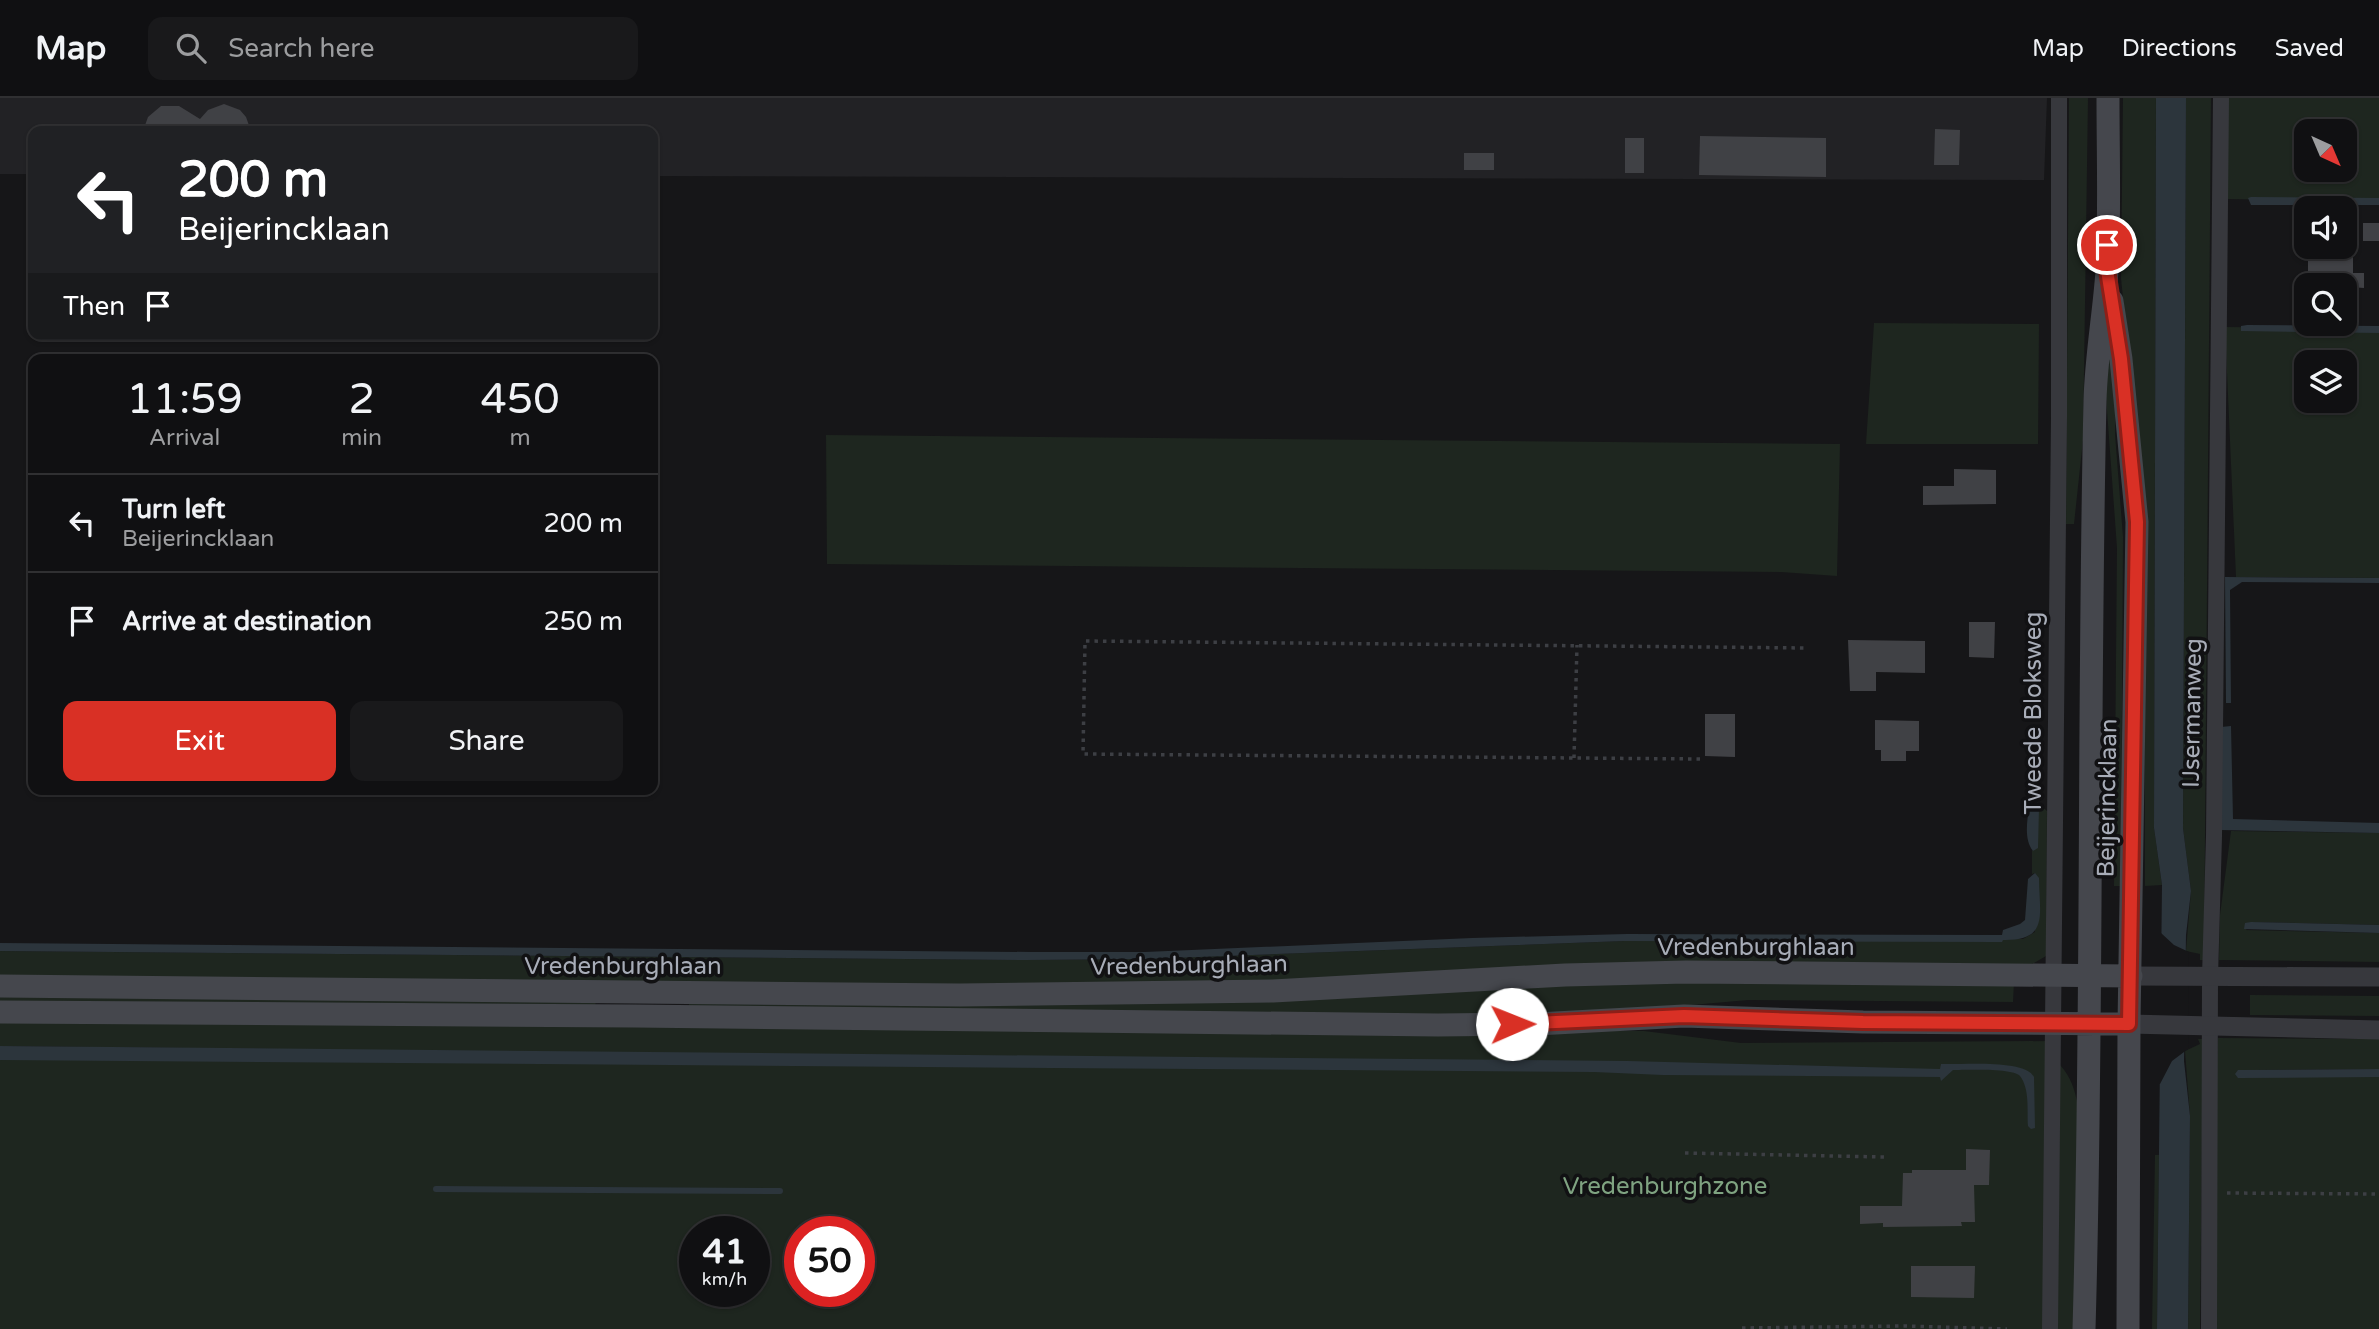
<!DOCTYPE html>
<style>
:root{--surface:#101012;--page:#19191b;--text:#f1f3f6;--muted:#9c9d9f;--line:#303032;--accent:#d93025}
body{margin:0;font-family:"Varela Round",sans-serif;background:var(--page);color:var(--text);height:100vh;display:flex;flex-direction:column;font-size:26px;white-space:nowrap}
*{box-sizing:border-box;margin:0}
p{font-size:23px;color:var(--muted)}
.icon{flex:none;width:38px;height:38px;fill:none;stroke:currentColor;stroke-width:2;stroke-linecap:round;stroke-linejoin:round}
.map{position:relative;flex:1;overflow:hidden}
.drawer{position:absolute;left:28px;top:256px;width:630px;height:441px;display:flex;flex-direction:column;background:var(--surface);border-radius:14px;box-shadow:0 2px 5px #0004,0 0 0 2px var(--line)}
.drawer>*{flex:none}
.top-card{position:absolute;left:28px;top:28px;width:630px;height:214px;border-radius:14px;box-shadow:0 2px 5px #0004,0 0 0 2px var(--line);background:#202124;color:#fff;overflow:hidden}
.needle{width:46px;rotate:136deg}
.buttons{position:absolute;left:2294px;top:21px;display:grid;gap:14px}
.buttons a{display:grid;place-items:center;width:63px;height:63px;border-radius:14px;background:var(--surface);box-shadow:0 2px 5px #0004,0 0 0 2px var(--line);font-size:35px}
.speed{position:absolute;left:679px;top:1118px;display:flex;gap:14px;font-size:35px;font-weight:700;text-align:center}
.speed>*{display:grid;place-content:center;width:91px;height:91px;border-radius:50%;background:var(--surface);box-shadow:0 2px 5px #0004,0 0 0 2px var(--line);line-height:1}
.speed small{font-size:18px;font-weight:400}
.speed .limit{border:10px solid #d22;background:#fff;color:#111}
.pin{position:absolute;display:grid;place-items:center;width:60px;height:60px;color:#fff;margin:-30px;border:4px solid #fff;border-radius:50%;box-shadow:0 2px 7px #0007}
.me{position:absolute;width:77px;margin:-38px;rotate:89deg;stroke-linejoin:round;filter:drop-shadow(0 0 5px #0008)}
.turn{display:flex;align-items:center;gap:24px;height:147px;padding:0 35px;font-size:32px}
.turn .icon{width:91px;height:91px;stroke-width:2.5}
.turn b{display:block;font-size:49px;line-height:60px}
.then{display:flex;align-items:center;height:66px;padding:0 35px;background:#0003;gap:14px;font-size:26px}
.eta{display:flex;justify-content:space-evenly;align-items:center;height:119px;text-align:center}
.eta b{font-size:42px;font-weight:600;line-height:49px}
.button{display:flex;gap:14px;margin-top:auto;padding:14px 35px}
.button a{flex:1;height:80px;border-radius:14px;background:var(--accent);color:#fff;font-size:28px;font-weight:600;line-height:80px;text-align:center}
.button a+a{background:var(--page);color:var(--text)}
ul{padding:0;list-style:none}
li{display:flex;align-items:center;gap:21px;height:98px;padding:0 35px;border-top:2px solid var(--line)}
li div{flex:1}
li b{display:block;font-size:26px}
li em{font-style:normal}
header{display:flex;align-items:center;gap:42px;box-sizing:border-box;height:98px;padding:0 35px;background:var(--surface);border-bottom:2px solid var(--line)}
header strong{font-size:33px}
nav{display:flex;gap:38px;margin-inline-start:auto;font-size:24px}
.search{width:490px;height:63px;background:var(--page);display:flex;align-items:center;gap:18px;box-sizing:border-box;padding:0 24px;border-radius:14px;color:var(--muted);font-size:26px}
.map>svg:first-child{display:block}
.built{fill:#222225}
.green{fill:#1e261f;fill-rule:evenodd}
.water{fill:#2c353c}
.pier{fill:#161618}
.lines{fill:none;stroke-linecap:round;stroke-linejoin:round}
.stream{stroke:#2c353c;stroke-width:6}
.building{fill:#404145}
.path{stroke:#3d3f44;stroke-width:3.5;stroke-dasharray:3.5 5;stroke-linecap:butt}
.minor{stroke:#37383d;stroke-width:16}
.tertiary{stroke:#37383d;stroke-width:19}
.secondary{stroke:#45474d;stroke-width:23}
.route-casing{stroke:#8d1f18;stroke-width:18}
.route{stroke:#d93025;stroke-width:12}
.labels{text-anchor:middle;stroke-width:7;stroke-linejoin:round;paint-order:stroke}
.street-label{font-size:24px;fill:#a8adb8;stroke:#111113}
.park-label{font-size:24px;fill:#7fa381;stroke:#111113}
</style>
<header>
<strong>Map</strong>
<div class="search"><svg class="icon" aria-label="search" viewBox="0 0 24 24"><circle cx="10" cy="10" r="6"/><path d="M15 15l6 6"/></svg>Search here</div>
<nav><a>Map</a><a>Directions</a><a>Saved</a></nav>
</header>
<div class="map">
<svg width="2379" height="1231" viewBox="0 0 2379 1231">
<rect width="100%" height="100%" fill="#161618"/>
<path class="built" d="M0 0H2047L2044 82 653 78V33H33V76H0Z"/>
<path class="green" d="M2069 0H2088L2083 342 2074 426H2066Z
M2123 0H2156L2154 730 2162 787 2145 788V467L2136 330 2121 180Z
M2186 0H2211L2204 862H2200V856L2186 853 2191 793 2183 730Z
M2226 0H2379V103L2226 101ZM2306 33H2345V72H2306Z
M1874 225 2039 226 2038 346H1866Z
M2225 229 2379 231V480L2236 479ZM2306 264H2345V303H2306Z
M2114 237 2116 257 2115 336 2123 439 2121 788H2114L2117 450 2104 271Z
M826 337 1840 346 1837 478 1781 474 827 466Z
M2037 704 2047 713 2046 858 2029 868 1141 891 0 883V853L1028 862 1147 861 1624 843 2023 841 2035 834V775L2032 776V752L2033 753Z
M2231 733 2379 735V827L2251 824 2246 832 2379 835V864L2219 862 2220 817Z
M1586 883 2014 884 2013 904 1748 902 1579 917 689 913V901Z
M0 894 596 900 595 912 0 907Z
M2250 897 2379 898V918L2250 917Z
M0 918 1644 933 1741 945 2053 943 2050 1231H0V954L282 951 0 948ZM695 1134H754V1194H695ZM800 1134H859V1194H800Z
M2218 940 2379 941V971L2254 972 2379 976V1231H2206Z
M2198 941H2203L2200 1231H2188L2190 1018 2185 953 2200 946Z
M2060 967C2071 979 2075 992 2078 1008L2076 1231H2057Z
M2155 1057H2159L2157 1231H2152Z"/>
<path class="water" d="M2156 0H2186L2183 730 2191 793 2186 837 2184 963 2190 1018 2188 1231H2157L2162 787 2154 730Z
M2251 99 2379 100V107H2251L2248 100Z
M2247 227 2379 228V235L2241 233V228Z
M2225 479 2379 480V485L2242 484 2230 492 2231 605H2226Z
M2231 628 2233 721 2379 725V735L2220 732 2221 629Z
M2035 707 2039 710 2038 750 2033 753C2024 742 2027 724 2029 710Z
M2035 775 2039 780C2039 816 2050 843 2003 842L2002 844 1624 843 1147 861 1028 862 0 853V845L1032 854H1145L1472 840 1627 836 2002 837 2003 832 2020 826 2025 822 2028 781Z
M2251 824 2379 827V835L2244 831 2245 825Z
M0 948 1628 963 1940 971 1941 966C1962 967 2025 961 2034 979L2035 1030 2031 1031 2028 1028C2027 1013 2030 991 2020 978 2014 970 1965 972 1953 972L1941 983 1940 979 1663 977 1594 974 0 962Z
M2379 971V979L2238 980 2235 976 2238 972Z"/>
<path class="pier" d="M2157 835H2161L2174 847 2189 854 2188 951 2172 963 2160 986H2157Z"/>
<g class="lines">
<path class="stream" d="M436 1091 780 1093"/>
</g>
<path class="building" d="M224 6 240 12 246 19 251 33H143L148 19 161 8H179L200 21 208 12Z
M1935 31 1960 32 1959 67H1934Z
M1700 38 1826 40V79L1699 77Z
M1625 40H1644V75H1625Z
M1464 55H1494V72H1464Z
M2363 125H2379V143H2363Z
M2308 155H2353V175H2364V190L2324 187V174H2308Z
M1954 371 1996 372V406L1923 407V388H1954Z
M1969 524H1995L1994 560 1969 559Z
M1848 542 1925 543V575L1876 574V593H1850Z
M1705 616H1735V659L1705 658Z
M1875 622 1919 623V653H1906V663H1881V652H1875Z
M1966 1051 1990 1052 1989 1087H1974L1975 1124H1961L1962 1128 1883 1129V1125L1860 1126V1108H1902L1903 1075H1912V1072H1966Z
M1911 1168H1975L1974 1200 1911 1199Z"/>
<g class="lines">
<path class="path" d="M1574 660 1577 547
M1700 661 1083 656 1085 543 1807 550
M1685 1055 1885 1059
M2227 1095 2379 1096
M1742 1230 1904 1228 2007 1231"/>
<path class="minor" d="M2050 1231 2059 319V0
M2209 1231 2210 879 2214 738 2221 0"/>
<path class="tertiary" d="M2131 878 2379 879
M2129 926 2379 932"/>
<path class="secondary" d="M2112 203 2121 261 2137 424 2129 926 2128 1231
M0 888 960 897 1273 893 1565 877 1686 874 2131 878
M0 914 635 918 1438 927 1537 926 1684 918 1863 924 2129 926
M2084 1231C2093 922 2088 612 2095 303 2096 260 2104 216 2107 173 2110 116 2108 58 2108 0"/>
</g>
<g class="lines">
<defs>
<path id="route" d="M1512 926 1684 918 1863 924 2129 926 2137 424 2121 261 2107 172V147"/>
</defs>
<use href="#route" class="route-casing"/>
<use href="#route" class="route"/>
</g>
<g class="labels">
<g class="street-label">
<text transform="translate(2033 615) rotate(-90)" y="8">Tweede Bloksweg</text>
<text transform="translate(2192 615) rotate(-89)" y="8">IJsermanweg</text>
<text transform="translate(2107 700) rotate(-89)" y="8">Beijerincklaan</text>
<text x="1756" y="857">Vredenburghlaan</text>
<text transform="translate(1189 867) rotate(-1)" y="8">Vredenburghlaan</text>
<text x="623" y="876">Vredenburghlaan</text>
</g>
<g class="park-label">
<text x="1665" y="1096">Vredenburghzone</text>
</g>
</g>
</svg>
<div class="buttons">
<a><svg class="needle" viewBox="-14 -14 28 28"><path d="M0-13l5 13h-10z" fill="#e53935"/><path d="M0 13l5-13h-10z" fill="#9c9d9f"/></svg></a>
<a><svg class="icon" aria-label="sound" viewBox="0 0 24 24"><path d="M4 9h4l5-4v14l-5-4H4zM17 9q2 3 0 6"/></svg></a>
<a><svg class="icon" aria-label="search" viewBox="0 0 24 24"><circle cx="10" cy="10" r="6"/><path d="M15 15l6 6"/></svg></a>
<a><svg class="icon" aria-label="layers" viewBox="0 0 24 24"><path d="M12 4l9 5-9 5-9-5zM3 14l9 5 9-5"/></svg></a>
</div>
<div class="speed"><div>41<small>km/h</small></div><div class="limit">50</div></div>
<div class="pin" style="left:2107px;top:147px;background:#d93025"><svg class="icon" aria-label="arrive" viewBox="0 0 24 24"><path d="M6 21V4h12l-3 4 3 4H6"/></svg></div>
<svg class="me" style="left:1512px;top:926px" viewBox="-20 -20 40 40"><circle r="19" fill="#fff"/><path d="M0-13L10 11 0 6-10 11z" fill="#d93025"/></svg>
<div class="top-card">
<div class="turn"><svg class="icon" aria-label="left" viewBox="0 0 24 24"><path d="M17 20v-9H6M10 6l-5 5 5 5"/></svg><div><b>200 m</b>Beijerincklaan</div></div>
<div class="then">Then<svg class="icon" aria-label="arrive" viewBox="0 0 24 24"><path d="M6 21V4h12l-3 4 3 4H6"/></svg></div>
</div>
<section class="drawer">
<div class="eta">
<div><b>11:59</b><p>Arrival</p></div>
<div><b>2</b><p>min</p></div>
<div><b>450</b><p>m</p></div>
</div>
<ul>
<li><svg class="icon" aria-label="left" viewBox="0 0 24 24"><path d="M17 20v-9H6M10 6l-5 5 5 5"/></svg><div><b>Turn left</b><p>Beijerincklaan</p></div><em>200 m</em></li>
<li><svg class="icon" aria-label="arrive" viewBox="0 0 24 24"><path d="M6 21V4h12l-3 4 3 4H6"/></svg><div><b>Arrive at destination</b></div><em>250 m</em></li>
</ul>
<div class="button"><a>Exit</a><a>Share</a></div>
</section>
</div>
